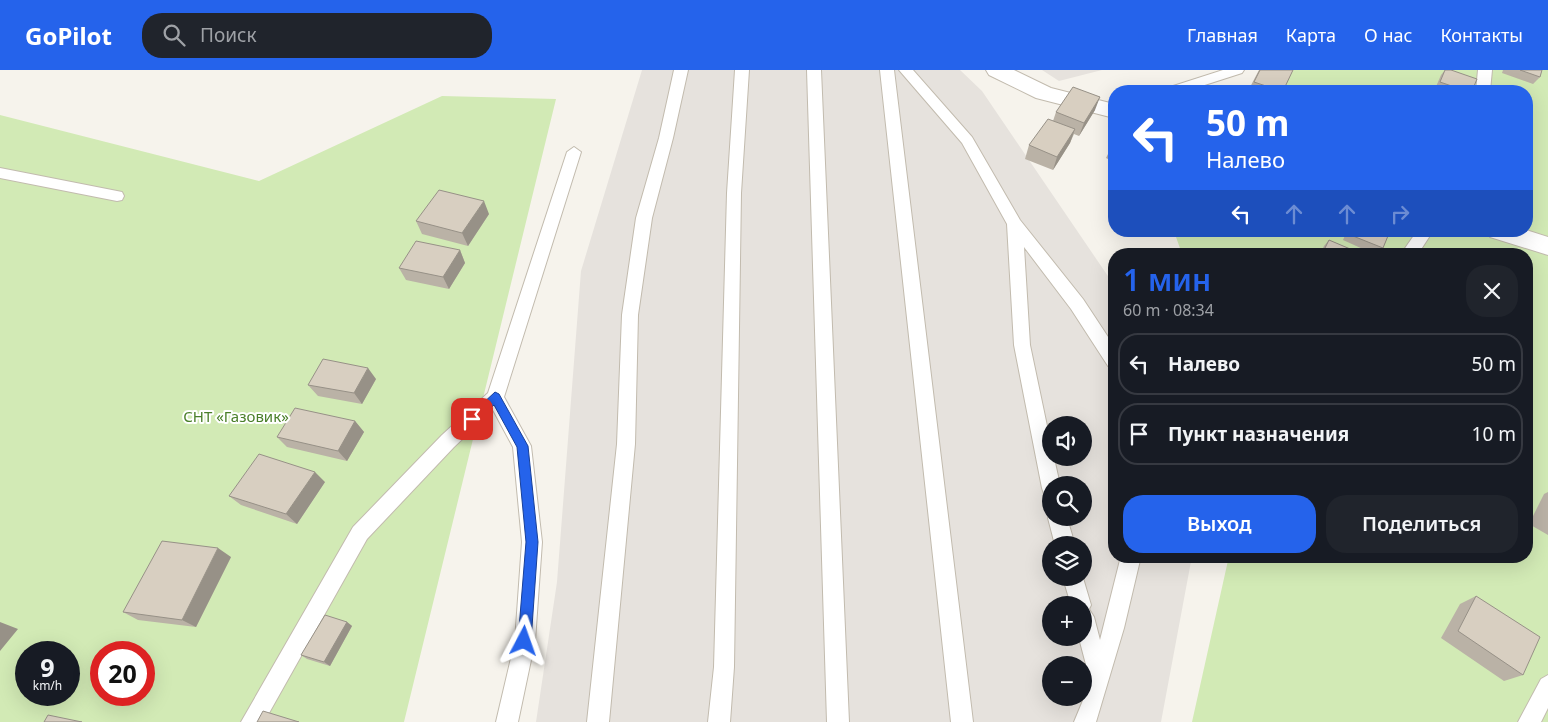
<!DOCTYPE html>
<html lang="ru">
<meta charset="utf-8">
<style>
:root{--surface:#171b24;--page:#20242c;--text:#f1f3f6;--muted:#9ea1a6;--line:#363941;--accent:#2563eb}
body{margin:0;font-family:"Noto Sans",sans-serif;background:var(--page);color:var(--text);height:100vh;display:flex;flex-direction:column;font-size:19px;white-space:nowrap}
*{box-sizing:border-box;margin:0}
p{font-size:16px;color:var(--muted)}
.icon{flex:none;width:28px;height:28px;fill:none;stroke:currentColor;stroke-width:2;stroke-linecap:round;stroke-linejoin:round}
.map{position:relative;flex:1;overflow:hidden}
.details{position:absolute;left:1108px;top:178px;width:425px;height:315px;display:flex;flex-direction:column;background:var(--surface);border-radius:20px;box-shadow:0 5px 20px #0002}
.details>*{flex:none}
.guide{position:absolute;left:1108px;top:15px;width:425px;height:152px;border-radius:20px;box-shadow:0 5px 20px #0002;background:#2563eb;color:#fff;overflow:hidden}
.fabs{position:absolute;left:1042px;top:346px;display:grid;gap:10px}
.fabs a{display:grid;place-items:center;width:50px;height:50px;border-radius:50%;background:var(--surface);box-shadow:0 5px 20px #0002;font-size:25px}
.speed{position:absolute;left:15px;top:571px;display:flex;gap:10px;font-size:25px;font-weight:700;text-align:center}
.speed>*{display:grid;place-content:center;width:65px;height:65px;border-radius:50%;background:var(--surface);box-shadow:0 5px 20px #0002;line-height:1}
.speed small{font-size:12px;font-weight:400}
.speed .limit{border:8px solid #d22;background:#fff;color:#111}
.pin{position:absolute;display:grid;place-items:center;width:42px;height:42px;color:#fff;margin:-21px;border-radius:10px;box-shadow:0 2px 8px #0006}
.me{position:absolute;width:55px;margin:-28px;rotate:4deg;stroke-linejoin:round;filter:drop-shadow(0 0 4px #0008)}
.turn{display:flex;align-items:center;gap:18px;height:105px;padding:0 15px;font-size:22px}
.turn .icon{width:65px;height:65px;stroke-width:2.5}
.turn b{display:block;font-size:35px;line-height:42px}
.lanes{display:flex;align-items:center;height:48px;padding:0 15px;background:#0003;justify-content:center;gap:25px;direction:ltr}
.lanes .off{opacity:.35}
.round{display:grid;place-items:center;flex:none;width:52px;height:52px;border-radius:20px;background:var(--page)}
.overview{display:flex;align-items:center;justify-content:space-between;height:85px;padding:0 15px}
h1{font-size:30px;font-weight:600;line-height:38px;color:var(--accent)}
.action{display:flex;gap:10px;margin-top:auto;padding:10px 15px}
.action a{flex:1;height:58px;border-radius:20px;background:var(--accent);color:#fff;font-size:20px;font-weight:600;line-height:58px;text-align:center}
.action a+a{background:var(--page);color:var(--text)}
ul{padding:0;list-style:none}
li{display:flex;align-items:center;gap:15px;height:62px;margin:0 10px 8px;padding:0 5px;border:2px solid var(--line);border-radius:20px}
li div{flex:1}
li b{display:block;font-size:19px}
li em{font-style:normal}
header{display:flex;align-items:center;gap:30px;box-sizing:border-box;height:70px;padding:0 25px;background:var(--accent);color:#fff}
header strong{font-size:24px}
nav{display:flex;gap:28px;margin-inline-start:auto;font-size:18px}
.search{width:350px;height:45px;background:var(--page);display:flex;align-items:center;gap:12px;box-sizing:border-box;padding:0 18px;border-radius:20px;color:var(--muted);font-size:19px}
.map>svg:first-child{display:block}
.industrial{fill:#e6e2dd;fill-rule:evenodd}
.green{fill:#d2eab5;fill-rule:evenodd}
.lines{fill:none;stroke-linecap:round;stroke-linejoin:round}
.lane-casing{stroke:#c2bbae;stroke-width:2}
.street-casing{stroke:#c2bbae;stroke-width:2}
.lane{fill:#fff;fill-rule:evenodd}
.street{fill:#fff;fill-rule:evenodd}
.wall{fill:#bab2a6}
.shaded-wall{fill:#979187}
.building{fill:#d8cfc1;stroke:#979187}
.route{fill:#2563eb;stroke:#184099}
.labels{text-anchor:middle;stroke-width:4;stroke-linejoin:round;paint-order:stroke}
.park-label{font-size:15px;fill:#4a7f2a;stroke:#fff}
</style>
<header>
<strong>GoPilot</strong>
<div class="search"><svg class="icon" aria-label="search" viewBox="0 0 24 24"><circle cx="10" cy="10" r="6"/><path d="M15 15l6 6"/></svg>Поиск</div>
<nav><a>Главная</a><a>Карта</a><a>О нас</a><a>Контакты</a></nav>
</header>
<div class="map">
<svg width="1548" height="652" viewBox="0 0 1548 652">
<rect width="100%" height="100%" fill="#f6f3ec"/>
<path class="industrial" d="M642 0H960L982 21 1114 215V486H1192L1161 652H536L557 512 581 201ZM1051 355H1084V388H1051ZM1051 415H1084V448H1051ZM1051 475H1084V508H1051ZM1051 535H1084V568H1051ZM1051 595H1084V628H1051Z
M1042 0H1102L1059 11Z"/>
<path class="green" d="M1286 0H1548V652H1192L1229 486H1526V184H1182L1176 167 1179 161H1526V21H1271Z
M442 26 556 29 404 652H0V45L259 111ZM26 582H69V625H26ZM101 582H144V625H101Z"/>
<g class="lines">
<defs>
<path id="lane" d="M674 0H688L673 68 652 148 638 245 635 374 609 652H587L617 374 622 245 636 148 659 68Z
M735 0H749L741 123 734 597 730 652H708L714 597 727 123Z
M807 0H821L849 652H827Z
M880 0H894L973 652H951Z
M899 0H913L972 67 1020 150 1083 229 1114 276V298L1108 296 1071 239 1024 177 1030 275 1051 375V388H1054L1060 415H1051V426L1044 424 1042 418 1014 275 1007 154 962 73Z
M1223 0H1244L1242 3 1186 21H1165L1167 18Z
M1478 0H1492L1490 21H1476Z
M574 77 581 82 504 327 531 376 542 472 535 571 518 652H496L515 571 522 472 513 377 493 340 454 377 367 469 264 652H241L353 457 442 365 488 323 567 82Z
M0 98 117 121 122 122 124 126 122 130 117 131 0 108Z
M1417 161H1433L1418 184H1401Z
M1051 442V448H1067L1075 475H1055L1048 448Z
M1121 486H1141L1124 558 1096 652H1074L1084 628 1089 606 1079 568H1084V535H1071L1063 508H1083L1091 535 1089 539 1094 547 1100 570Z
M1548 605V638L1541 652H1518L1541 609Z"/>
<path id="street" d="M986 0H1014L1051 18 1114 34V48L1036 28 989 5Z
M1526 160 1548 167V185L1490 167 1487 161Z"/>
</defs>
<use href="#lane" class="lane-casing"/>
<use href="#street" class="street-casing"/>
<use href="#lane" class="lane"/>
<use href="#street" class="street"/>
</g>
<path class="wall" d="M1259 0H1293L1283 21H1248Z
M1445 0H1451L1472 21H1441L1435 19 1441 5Z
M1503 0H1542L1540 7 1533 14 1502 3Z
M1095 40 1079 66 1074 64 1070 73 1053 100 1025 89 1029 75 1053 51 1056 42Z
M1114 72V92L1106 88Z
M489 144 468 176 422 164 416 151Z
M1347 161H1390L1383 178 1378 184H1374L1343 170Z
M1329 170 1362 184H1320L1324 176Z
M460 180 465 193 449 219 406 210 399 198Z
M376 309 362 334 318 326 308 315Z
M355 351 364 362 347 391 287 377 277 367Z
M325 412 297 454 241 435 229 426Z
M1548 422V465L1529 454 1544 424Z
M231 487 196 557 138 550 123 542Z
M1476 526 1523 605 1504 611 1441 568 1460 534Z
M347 552 352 556 330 596 307 589 301 585Z"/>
<path class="shaded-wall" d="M1100 27 1095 40 1079 66 1084 53Z
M1075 59 1070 73 1053 100 1057 87Z
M484 131 489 144 468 176 462 163Z
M460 180 465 193 449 219 443 207Z
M368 298 376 309 362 334 354 323Z
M355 351 364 362 347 391 338 381Z
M315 402 325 412 297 454 286 444Z
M218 478 231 487 196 557 182 550Z
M0 552 18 559 0 581Z
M347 552 352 556 330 596 324 592Z"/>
<path class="building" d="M1260 0H1293L1283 21H1281L1254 12Z
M1445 0H1451L1477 9 1472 21H1466L1440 12Z
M1520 0H1542L1540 7Z
M1073 17 1100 27 1084 53 1056 42Z
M1236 18 1246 21H1234Z
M1048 49 1075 59 1057 87 1029 75Z
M439 120 484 131 462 163 416 151Z
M1349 161H1390L1383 178 1348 164Z
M1329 170 1362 184H1322Z
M416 171 460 180 443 207 399 198Z
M323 289 368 298 354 323 308 315Z
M295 338 355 351 338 381 277 367Z
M259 384 315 402 286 444 229 426Z
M162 471 218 478 182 550 123 542Z
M1476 526 1540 567 1523 605 1458 561Z
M325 545 347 552 324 592 301 585Z
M263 641 299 652H257Z
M48 645 82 652H44Z"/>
<path class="route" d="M495 322 499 324 528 376 538 472 531 571 529 576 524 578 520 576 518 571 526 472 517 377 494 335 472 354 466 349Z"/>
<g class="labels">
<g class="park-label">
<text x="236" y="352">СНТ «Газовик»</text>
</g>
</g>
</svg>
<div class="fabs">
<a><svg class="icon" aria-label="sound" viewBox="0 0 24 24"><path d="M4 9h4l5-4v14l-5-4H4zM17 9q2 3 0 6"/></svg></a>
<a><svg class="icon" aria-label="search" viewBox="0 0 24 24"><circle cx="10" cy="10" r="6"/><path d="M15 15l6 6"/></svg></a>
<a><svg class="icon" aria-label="layers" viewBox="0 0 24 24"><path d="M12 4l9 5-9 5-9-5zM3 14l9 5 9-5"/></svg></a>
<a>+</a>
<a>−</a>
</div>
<div class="speed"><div>9<small>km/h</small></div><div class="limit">20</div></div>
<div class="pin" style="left:472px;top:349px;background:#d93025"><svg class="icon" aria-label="arrive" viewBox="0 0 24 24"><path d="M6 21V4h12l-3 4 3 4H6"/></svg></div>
<svg class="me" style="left:524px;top:571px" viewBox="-20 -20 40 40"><path d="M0-17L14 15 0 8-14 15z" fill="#2563eb" stroke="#fff" stroke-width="4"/></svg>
<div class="guide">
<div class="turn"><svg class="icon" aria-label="left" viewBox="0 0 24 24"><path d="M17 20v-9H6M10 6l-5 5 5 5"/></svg><div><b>50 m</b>Налево</div></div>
<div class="lanes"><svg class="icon" aria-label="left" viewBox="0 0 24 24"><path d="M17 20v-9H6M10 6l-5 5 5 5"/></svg><svg class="icon off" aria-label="ahead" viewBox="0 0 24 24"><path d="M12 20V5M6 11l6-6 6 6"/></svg><svg class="icon off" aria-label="ahead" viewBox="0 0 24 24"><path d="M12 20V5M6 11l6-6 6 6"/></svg><svg class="icon off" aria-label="right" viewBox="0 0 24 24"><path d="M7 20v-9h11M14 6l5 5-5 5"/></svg></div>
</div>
<section class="details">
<div class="overview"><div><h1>1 мин</h1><p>60 m · 08:34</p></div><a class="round"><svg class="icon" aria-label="close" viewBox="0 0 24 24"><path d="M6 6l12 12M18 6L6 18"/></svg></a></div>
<ul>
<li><svg class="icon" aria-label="left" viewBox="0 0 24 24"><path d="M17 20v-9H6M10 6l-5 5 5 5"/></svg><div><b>Налево</b></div><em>50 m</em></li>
<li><svg class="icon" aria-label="arrive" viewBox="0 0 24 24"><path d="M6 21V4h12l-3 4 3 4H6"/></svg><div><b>Пункт назначения</b></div><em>10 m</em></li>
</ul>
<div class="action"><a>Выход</a><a>Поделиться</a></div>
</section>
</div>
